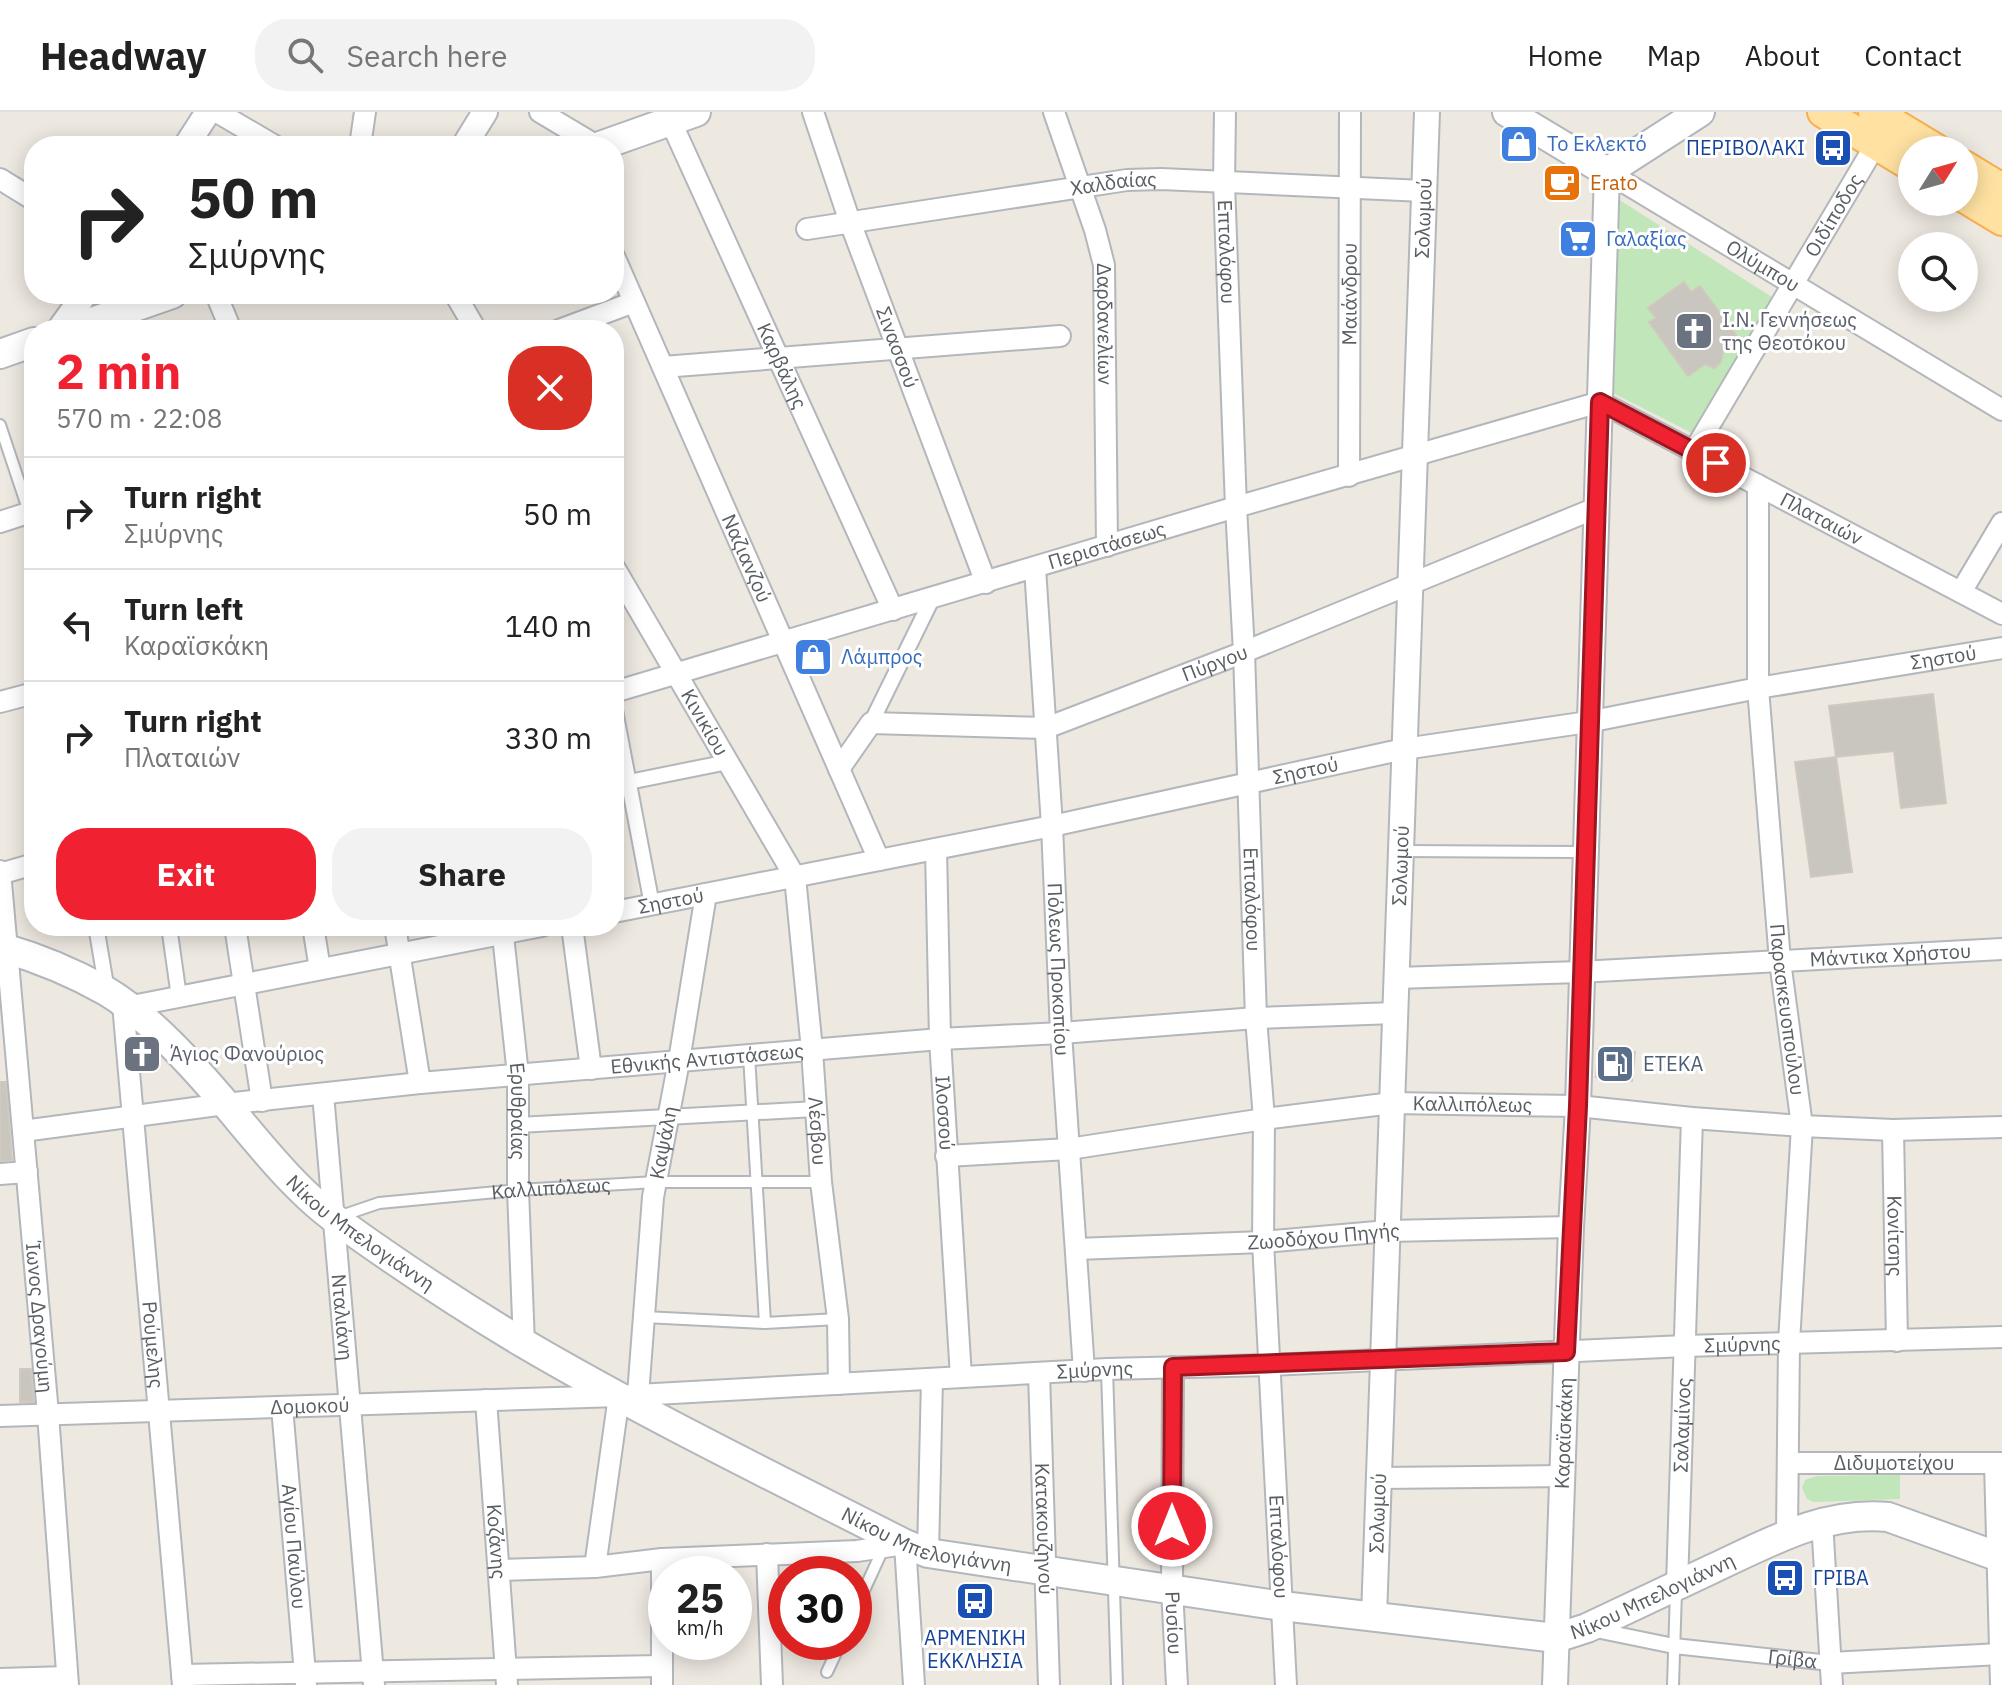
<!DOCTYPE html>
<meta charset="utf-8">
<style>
:root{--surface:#fff;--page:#f2f2f2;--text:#222;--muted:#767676;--line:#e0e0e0;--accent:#f02232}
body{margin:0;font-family:"IBM Plex Sans",sans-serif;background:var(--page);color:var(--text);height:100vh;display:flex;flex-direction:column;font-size:30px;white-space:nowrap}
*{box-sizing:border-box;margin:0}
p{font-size:26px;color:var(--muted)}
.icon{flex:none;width:44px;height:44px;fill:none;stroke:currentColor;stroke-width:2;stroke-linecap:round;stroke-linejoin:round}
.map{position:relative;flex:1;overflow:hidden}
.side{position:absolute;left:24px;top:208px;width:600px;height:616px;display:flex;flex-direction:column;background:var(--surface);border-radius:32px;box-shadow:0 4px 20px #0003}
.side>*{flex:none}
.hud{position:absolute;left:24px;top:24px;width:600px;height:168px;border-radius:32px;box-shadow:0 4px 20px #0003;background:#fff;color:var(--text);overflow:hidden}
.needle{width:52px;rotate:53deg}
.controls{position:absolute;left:1898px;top:24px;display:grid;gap:16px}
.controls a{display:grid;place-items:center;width:80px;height:80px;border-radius:50%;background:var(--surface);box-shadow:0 4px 20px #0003;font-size:40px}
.speed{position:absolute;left:648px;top:1444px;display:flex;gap:16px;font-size:40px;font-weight:700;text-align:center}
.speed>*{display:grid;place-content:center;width:104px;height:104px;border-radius:50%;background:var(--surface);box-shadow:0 4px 20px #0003;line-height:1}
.speed small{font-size:20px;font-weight:400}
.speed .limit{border:12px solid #d22;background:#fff;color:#111}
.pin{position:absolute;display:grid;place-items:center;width:68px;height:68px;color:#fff;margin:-34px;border:4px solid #fff;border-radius:50%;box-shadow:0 2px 8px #0007}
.me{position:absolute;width:88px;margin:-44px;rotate:0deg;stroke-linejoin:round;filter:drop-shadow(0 0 6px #0008)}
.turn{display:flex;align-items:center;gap:28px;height:168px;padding:0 32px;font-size:36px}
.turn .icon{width:104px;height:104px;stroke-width:2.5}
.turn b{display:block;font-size:56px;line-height:68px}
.round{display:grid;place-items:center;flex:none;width:84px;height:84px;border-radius:32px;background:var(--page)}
.headline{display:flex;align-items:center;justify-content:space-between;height:136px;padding:0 32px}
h1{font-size:48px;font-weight:700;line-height:60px;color:var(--accent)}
.action{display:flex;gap:16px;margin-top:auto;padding:16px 32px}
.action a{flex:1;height:92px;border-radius:32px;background:var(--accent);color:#fff;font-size:32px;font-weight:700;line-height:92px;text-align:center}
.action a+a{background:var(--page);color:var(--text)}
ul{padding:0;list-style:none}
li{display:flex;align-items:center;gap:24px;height:112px;padding:0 32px;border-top:2px solid var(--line)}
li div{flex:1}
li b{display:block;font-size:30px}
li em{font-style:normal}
header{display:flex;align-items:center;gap:48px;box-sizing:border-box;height:112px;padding:0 40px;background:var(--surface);border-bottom:2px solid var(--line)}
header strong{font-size:38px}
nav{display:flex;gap:44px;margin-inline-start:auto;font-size:28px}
.search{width:560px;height:72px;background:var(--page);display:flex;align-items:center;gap:20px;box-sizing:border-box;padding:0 28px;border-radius:32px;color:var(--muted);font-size:30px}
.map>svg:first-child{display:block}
.green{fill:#c1e6ba}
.building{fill:#c9c5bf;stroke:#d1c8be;stroke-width:2}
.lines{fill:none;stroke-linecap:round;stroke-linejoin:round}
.service-casing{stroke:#b3b7bb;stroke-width:14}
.pedestrian-casing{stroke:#b3b7bb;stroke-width:18}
.minor-casing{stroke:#b3b7bb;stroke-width:24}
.tertiary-casing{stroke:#b3b7bb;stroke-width:28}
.secondary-casing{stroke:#b2b7bc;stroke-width:32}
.primary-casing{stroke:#f7ae4e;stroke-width:34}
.service{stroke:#fff;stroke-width:10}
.pedestrian{stroke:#fff;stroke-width:14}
.minor{stroke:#fff;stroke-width:20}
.tertiary{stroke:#fff;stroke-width:24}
.secondary{stroke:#fff;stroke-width:28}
.primary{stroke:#ffe2a2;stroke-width:30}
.route-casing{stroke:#9c1620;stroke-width:20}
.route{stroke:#f02232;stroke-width:14}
.labels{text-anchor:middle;stroke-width:6;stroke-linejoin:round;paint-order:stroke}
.shop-label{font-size:20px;fill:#366cbe;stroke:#fff;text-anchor:start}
.transit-label{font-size:20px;fill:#164399;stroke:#fff;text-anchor:end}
.food-label{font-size:20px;fill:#c56008;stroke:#fff;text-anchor:start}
.street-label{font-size:20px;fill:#595e62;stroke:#fff}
.worship-label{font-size:20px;fill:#5b616d;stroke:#fff;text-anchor:start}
.service-label{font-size:20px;fill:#4e5e75;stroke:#fff;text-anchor:start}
</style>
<header>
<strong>Headway</strong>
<div class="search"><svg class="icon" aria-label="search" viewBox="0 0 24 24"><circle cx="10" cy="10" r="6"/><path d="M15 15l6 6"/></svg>Search here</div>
<nav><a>Home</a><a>Map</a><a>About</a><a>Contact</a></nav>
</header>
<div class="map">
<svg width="2002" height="1573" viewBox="0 0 2002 1573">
<rect width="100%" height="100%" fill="#ede8e0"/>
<path class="green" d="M1618 87 1775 187 1694 322 1609 279Z
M1900 1363V1387L1814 1390 1807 1387 1802 1376 1805 1368 1817 1364Z"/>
<path class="building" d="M1684 170 1691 180 1700 174 1739 227 1723 239 1721 250 1714 256 1705 252 1688 264 1649 210 1656 206 1648 196Z
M1933 582 1946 691 1901 696 1894 639 1836 645 1829 594Z
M1836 645 1852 760 1811 765 1795 650Z
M1598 937 1635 940 1632 969 1596 965Z
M0 970H6L12 1048 0 1049Z
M20 1257H31L34 1290H20Z"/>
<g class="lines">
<defs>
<g id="service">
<path d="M0 313 29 400 34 427"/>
<path d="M1403 739 1584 740"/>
<path d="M749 943 765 1211"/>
<path id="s1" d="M338 1105 379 1091 518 1078 656 1070H821"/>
<path d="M644 1205 765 1211 838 1207"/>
<path d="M1107 1257 1117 1573"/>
<path d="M854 1500 883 1437"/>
<path d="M827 1560 841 1530"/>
<path d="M1673 1573 1676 1479"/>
</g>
<g id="pedestrian">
<path d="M614 593 652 793"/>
<path d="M871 611 932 487"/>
<path d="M614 673 728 650"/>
<path d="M96 814 107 879"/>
<path d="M169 814 179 885"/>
<path d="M518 1013 816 997"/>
<path id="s2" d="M1591 1517 1674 1534 1830 1551"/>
</g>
<g id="minor">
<path d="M217 0 275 34"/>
<path d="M540 0 597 34"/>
<path id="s3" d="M813 0 850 110 986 471"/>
<path id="s4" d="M1054 0 1095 118 1104 153 1107 434"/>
<path id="s5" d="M1225 0 1224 71 1236 395 1244 540 1256 906 1264 1007 1263 1130 1286 1573"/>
<path id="s6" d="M671 10 893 498"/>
<path d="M360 34 365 0"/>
<path id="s7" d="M1607 60 2002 298"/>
<path d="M0 67 34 88"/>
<path id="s8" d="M807 117 1127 68 1161 67 1424 79"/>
<path id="s9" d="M614 144 879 748"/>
<path d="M216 182 231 218"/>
<path d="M455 182 476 218"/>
<path d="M559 218 634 190"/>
<path d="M663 255 1060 224"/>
<path id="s10" d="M1694 339 1876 32"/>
<path id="s11" d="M1349 364 1350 0"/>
<path id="s12" d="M1758 373V576L1780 849 1802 1014 1789 1230 1787 1422"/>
<path d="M0 410 34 399"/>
<path id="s13" d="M614 455 795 765 812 938 821 1070 838 1207 839 1272"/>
<path id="s14" d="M1035 456 1052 714 1061 921 1084 1259"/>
<path d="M1961 480 2002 411"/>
<path id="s15" d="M614 580 1236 395 1600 290 2002 502"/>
<path d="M0 590 34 581"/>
<path id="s16" d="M839 657 871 611 1046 616 1244 540 1596 396"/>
<path id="s17" d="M936 737 940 927 961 1265"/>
<path id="s18" d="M0 759 48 1302 68 1573"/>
<path d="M0 762 34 752"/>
<path id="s19" d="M614 800 1052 714 1404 637 1588 610 1758 576 2002 536"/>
<path d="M235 814 262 989"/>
<path d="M313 814 320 857"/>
<path d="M395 814 420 971"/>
<path id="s20" d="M502 814 518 963V1078L524 1232"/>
<path d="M572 814 591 957"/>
<path id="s21" d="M1397 866 1580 860 2002 837"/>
<path id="s22" d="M123 892 183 1573"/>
<path d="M127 895 542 814"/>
<path id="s23" d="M323 982 374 1573"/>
<path id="s24" d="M1893 1018 1897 1229"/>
<path id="s25" d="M23 1019 225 992 420 971 940 927 1061 921 1256 906 1395 901"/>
<path id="s26" d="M946 1044 1069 1037 1264 1007 1392 991 1578 994 1692 1006 1802 1014 1893 1018 2002 1015"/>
<path d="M0 1062 27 1060"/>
<path id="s27" d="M1076 1137 1263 1130 1388 1119 1571 1115"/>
<path id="s28" d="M1173 1255 1172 1477 1177 1573"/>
<path id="s29" d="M1039 1261 1049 1573"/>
<path id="s30" d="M638 1283 653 1085 679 949 706 782"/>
<path id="s31" d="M486 1288 507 1573"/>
<path id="s32" d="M282 1295 306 1573"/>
<path id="s33" d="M0 1304 619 1284 1107 1257 1270 1253 1685 1234 2002 1225"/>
<path id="s34" d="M1788 1351H2002"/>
<path d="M1995 1351 2001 1573"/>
<path d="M1379 1366 1562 1364"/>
<path d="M1822 1410 1832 1573"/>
<path d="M928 1441 932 1267"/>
<path d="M767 1442 772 1573"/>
<path d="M662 1447V1573"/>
<path d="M595 1455 619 1284"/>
<path d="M499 1458 595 1455 662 1447 857 1439 905 1432 914 1573"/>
<path id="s35" d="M1677 1473 1692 1006"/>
<path d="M1830 1551 2000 1542"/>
<path d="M182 1563 661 1554"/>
<path d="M0 1567 67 1565"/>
</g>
<g id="tertiary">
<path d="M186 34 208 0"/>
<path d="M464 34 485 0"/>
<path d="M59 218 85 182"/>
<path id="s36" d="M1374 1505 1427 0"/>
<path id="s37" d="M1555 1573 1571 1115 1578 994 1607 60"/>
</g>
<g id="secondary">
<path d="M1507 0 1607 60 1700 0"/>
<path d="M600 34 696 0"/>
<path d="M69 218 172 182"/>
<path d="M0 242 34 230"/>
<path id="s38" d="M0 835C35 845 74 861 106 879 150 905 196 957 229 996 260 1033 298 1081 338 1109 398 1152 461 1194 525 1232 648 1304 778 1367 905 1432L928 1441 1282 1494 1556 1526 1587 1516C1629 1496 1672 1476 1714 1456 1770 1430 1824 1399 1888 1405L2002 1446"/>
</g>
<path id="primary" d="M1823 0 1912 54
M1874 0 1937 38
M1964 54 2002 77
M1964 85 2002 108"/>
</defs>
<use href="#service" class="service-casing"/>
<use href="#pedestrian" class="pedestrian-casing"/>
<use href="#minor" class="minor-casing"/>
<use href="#tertiary" class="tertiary-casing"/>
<use href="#secondary" class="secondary-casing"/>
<use href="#primary" class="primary-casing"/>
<use href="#service" class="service"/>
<use href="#pedestrian" class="pedestrian"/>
<use href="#minor" class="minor"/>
<use href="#tertiary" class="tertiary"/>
<use href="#secondary" class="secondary"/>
<use href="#primary" class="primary"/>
</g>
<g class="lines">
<defs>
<path id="route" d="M1172 1414 1173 1255 1566 1240 1578 994 1600 290 1716 351"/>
</defs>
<use href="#route" class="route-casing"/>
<use href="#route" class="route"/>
</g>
<defs>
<symbol id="shop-square" viewBox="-11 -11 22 22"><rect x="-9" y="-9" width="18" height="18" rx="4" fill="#3f7fe0" stroke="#fff"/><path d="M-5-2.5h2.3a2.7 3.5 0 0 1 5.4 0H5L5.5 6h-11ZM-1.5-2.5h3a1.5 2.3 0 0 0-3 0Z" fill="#fff"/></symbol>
<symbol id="bus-square" viewBox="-11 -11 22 22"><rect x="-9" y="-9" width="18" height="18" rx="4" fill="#1a4fb4" stroke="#fff"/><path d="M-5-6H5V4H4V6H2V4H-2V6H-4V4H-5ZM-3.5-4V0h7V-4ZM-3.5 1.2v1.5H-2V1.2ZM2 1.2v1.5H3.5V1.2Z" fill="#fff"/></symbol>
<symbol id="cafe-square" viewBox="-11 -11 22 22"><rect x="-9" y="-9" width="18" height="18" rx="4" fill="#e8710a" stroke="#fff"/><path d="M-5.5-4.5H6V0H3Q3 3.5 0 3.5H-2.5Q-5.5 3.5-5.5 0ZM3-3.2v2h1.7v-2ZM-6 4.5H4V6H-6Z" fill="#fff"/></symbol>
<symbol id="supermarket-square" viewBox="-11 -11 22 22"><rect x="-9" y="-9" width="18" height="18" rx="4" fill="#3f7fe0" stroke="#fff"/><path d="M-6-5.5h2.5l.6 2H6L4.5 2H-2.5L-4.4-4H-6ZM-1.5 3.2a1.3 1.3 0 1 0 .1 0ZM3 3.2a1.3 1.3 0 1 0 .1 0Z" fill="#fff"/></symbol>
<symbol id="church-square" viewBox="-11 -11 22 22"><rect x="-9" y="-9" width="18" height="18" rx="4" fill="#6b7280" stroke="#fff"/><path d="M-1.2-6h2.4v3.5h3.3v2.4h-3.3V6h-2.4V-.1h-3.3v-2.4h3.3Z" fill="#fff"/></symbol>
<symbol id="fuel-square" viewBox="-11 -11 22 22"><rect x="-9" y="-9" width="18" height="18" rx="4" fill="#5c6f8a" stroke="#fff"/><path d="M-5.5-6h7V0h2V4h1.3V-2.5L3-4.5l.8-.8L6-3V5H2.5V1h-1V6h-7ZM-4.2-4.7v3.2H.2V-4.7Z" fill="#fff"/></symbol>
</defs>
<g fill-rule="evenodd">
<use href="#shop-square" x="1497" y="10" width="44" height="44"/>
<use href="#bus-square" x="1811" y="14" width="44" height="44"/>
<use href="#cafe-square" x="1540" y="49" width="44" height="44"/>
<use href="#supermarket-square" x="1556" y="105" width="44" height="44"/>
<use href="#church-square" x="1672" y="197" width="44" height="44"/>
<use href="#shop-square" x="791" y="523" width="44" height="44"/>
<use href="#church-square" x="120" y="920" width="44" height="44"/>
<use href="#fuel-square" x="1593" y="930" width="44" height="44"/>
<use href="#bus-square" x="1763" y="1444" width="44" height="44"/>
<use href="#bus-square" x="953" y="1467" width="44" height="44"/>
</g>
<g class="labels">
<g class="shop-label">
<text x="1547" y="39">Το Εκλεκτό</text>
<text x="1606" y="134">Γαλαξίας</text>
<text x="841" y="552">Λάμπρος</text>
</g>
<g class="transit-label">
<text x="1805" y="43">ΠΕΡΙΒΟΛΑΚΙ</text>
<text x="1813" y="1473" text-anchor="start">ΓΡΙΒΑ</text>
<text x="975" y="1533" text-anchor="middle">ΑΡΜΕΝΙΚΗ<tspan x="975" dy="23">ΕΚΚΛΗΣΙΑ</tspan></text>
</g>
<g class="food-label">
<text x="1590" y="78">Erato</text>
</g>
<g class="street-label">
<text dy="7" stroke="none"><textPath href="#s8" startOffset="310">Χαλδαίας</textPath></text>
<text dy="7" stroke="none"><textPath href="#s10" startOffset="274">Οιδίποδος</textPath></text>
<text dy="7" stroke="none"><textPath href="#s36" startOffset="1400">Σολωμού</textPath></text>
<text dy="7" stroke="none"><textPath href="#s5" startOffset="140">Επταλόφου</textPath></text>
<text dy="7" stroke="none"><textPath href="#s7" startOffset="182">Ολύμπου</textPath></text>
<text dy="7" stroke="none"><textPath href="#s11" startOffset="182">Μαιάνδρου</textPath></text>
<text dy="7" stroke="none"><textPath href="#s4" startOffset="220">Δαρδανελίων</textPath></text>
<text dy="7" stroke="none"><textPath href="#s3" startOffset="250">Σινασσού</textPath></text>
<text dy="7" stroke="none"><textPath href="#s6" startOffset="268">Καρβάλης</textPath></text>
<text dy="7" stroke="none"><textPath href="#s15" startOffset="1278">Πλαταιών</textPath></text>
<text dy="7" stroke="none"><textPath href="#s15" startOffset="514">Περιστάσεως</textPath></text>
<text dy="7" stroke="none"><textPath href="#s9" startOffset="330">Ναζιανζού</textPath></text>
<text dy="7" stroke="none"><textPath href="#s19" startOffset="1354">Σηστού</textPath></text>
<text dy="7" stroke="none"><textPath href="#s16" startOffset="412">Πύργου</textPath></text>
<text dy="7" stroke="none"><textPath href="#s13" startOffset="180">Κινικίου</textPath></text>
<text dy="7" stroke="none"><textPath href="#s19" startOffset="706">Σηστού</textPath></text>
<text dy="7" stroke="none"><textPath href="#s36" startOffset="752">Σολωμού</textPath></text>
<text dy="7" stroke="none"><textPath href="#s5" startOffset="788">Επταλόφου</textPath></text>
<text dy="7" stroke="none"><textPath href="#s19" startOffset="58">Σηστού</textPath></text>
<text dy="7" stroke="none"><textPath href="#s21" startOffset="494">Μάντικα Χρήστου</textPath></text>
<text dy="7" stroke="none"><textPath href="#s14" startOffset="402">Πόλεως Προκοπίου</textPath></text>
<text dy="7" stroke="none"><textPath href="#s12" startOffset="526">Παρασκευοπούλου</textPath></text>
<text dy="7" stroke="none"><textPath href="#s25" startOffset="688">Εθνικής Αντιστάσεως</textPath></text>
<text dy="7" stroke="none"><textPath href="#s26" startOffset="530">Καλλιπόλεως</textPath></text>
<text dy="7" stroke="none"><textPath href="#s20" startOffset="186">Ερυθραίας</textPath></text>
<text dy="7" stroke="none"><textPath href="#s17" startOffset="264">Ιλοσσού</textPath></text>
<text dy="7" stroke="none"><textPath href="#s13" startOffset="614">Λέσβου</textPath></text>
<text dy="7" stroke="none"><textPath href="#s30" startOffset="254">Καψάλη</textPath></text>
<text dy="7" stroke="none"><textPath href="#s1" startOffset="216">Καλλιπόλεως</textPath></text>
<text dy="7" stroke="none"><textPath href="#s38" startOffset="468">Νίκου Μπελογιάννη</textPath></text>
<text dy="7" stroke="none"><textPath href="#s24" startOffset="106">Κονίτσης</textPath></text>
<text dy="7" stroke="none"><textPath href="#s27" startOffset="248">Ζωοδόχου Πηγής</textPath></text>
<text dy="7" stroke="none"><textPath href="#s18" startOffset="448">Ίωνος Δραγούμη</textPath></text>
<text dy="7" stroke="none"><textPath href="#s23" startOffset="224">Νταλιάνη</textPath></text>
<text dy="7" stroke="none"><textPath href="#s33" startOffset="1744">Σμύρνης</textPath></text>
<text dy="7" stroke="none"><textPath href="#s22" startOffset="342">Ρούμελης</textPath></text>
<text dy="7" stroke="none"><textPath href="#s33" startOffset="1096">Σμύρνης</textPath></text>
<text dy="7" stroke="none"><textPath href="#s33" startOffset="310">Δομοκού</textPath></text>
<text dy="7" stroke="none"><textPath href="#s35" startOffset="160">Σαλαμίνος</textPath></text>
<text dy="7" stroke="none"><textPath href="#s37" startOffset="252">Καραϊσκάκη</textPath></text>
<text dy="7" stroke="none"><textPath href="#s34" startOffset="106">Διδυμοτείχου</textPath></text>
<text dy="7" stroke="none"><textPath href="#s36" startOffset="104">Σολωμού</textPath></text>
<text dy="7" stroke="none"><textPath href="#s29" startOffset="156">Κατακουζηνού</textPath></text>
<text dy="7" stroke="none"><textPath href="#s38" startOffset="1116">Νίκου Μπελογιάννη</textPath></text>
<text dy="7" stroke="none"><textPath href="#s31" startOffset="142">Κοζάνης</textPath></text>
<text dy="7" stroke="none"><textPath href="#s32" startOffset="140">Αγίου Παύλου</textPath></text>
<text dy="7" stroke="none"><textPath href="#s5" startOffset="1436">Επταλόφου</textPath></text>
<text dy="7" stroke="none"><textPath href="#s38" startOffset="1860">Νίκου Μπελογιάννη</textPath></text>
<text dy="7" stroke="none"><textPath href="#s28" startOffset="256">Ρυσίου</textPath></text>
<text dy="7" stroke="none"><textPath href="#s2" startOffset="204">Γρίβα</textPath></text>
</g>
<g class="worship-label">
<text x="1722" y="215">Ι.Ν. Γεννήσεως<tspan x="1722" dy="23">της Θεοτόκου</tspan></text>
<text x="170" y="949">Άγιος Φανούριος</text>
</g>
<g class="service-label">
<text x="1643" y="959">ΕΤΕΚΑ</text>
</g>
</g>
</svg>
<div class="controls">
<a><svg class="needle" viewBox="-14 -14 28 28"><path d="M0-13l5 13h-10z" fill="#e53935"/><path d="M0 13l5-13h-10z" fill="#767676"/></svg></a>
<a><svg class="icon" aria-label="search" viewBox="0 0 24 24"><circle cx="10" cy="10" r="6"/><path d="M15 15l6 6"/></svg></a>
</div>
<div class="speed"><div>25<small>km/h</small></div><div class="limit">30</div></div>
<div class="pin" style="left:1716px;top:351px;background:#d93025"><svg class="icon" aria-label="arrive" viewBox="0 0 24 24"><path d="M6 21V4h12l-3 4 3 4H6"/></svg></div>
<svg class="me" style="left:1172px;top:1414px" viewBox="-20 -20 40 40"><circle r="17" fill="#f02232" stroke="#fff" stroke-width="3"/><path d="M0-11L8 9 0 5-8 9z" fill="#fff"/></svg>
<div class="hud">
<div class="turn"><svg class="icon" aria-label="right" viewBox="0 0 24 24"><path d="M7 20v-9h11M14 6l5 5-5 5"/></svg><div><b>50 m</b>Σμύρνης</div></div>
</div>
<section class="side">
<div class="headline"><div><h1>2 min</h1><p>570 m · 22:08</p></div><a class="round" style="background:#d93025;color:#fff"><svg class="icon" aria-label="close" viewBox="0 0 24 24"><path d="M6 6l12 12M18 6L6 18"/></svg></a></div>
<ul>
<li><svg class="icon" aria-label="right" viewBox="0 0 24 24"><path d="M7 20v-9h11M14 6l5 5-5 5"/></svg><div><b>Turn right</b><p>Σμύρνης</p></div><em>50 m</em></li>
<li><svg class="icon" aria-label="left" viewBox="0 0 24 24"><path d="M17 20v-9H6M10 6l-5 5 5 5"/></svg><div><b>Turn left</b><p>Καραϊσκάκη</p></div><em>140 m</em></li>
<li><svg class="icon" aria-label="right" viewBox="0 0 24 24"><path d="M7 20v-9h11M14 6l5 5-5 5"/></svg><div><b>Turn right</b><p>Πλαταιών</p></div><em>330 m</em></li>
</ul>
<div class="action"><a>Exit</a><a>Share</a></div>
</section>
</div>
